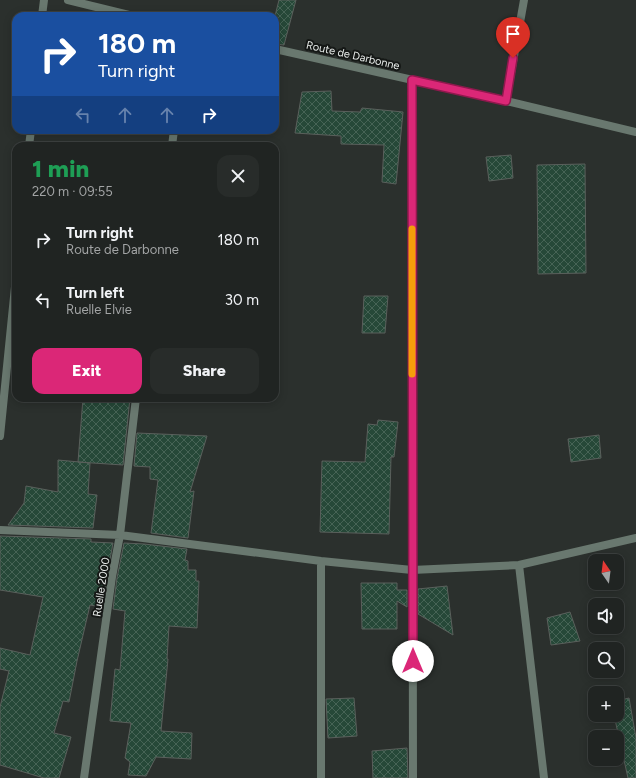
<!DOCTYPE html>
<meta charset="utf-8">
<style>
:root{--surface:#202422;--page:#282c2a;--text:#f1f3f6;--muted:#a2a4a5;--line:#3d4140;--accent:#db2777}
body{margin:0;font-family:Figtree,sans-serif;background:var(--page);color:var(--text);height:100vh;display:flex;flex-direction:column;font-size:15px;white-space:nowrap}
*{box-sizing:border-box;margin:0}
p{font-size:13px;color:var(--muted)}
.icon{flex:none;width:22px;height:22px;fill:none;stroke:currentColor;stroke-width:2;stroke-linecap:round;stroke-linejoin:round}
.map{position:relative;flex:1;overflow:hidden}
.details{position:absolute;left:12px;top:142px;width:267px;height:260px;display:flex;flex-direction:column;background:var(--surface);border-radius:12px;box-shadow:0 2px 10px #0003,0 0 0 1px var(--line)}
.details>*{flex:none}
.banner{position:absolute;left:12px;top:12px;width:267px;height:122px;border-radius:12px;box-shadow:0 2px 10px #0003,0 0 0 1px var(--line);background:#1a4fa0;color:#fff;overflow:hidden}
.needle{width:26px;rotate:346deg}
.buttons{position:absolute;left:588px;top:554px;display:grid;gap:8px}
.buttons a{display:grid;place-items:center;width:36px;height:36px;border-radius:8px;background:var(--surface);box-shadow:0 2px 10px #0003,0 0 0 1px var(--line);font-size:20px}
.pin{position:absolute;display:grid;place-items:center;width:34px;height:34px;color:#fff;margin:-41px -17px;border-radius:50% 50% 50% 0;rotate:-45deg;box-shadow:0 0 4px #0007}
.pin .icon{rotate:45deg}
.me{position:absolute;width:44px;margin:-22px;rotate:0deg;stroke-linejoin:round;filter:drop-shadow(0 0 3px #0008)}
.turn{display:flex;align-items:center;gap:14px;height:84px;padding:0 20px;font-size:18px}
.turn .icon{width:52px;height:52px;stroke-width:2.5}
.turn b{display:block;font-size:28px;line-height:34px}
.lanes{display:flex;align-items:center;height:38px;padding:0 20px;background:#0003;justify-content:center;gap:20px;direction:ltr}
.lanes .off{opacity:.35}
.round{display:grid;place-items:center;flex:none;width:42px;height:42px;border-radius:12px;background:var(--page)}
.overview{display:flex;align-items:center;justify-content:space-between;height:68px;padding:0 20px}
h1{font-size:24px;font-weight:800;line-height:30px;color:#1e9e55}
.primary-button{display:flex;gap:8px;margin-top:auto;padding:8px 20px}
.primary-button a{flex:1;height:46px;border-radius:12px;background:var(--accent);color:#fff;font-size:16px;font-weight:800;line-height:46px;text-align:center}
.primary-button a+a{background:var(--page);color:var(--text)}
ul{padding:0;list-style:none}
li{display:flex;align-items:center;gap:12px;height:60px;padding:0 20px}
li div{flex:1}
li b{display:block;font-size:15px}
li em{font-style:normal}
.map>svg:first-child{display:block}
.building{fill:url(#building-cross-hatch);stroke:#5a605c}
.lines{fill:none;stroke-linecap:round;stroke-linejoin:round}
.minor{stroke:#69786f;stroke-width:8}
.route-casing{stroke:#8e194d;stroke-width:10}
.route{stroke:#db2777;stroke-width:7}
.slow{stroke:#f59e0b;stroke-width:7}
.labels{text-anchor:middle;stroke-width:4;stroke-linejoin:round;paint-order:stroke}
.street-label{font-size:11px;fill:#e8ecea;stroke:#151816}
</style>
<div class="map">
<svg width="636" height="778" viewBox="0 0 636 778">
<defs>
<pattern id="building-cross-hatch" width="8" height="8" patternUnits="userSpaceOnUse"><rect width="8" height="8" fill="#264838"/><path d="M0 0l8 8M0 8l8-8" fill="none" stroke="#466355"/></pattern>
</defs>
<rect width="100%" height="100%" fill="#2b302d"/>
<path class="building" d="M279 0H296L284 45 275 44V16Z
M331 91 332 111 360 112 362 108 403 112 396 184 382 182 384 145 341 144V136L295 133 302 92Z
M511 155 513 178 489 181 486 157Z
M585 164 586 273 538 274 537 165Z
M364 296H388L385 333H362Z
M83 398H130L123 465 78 462Z
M378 420 398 422 394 457H391L389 534 320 532 322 461 365 462 368 424 377 425Z
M137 433 207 436 190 492 194 491 188 538 151 533 158 480 150 479V467L134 466Z
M599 435 601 458 571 462 568 439Z
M58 460 90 463 88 494 97 495 93 528 8 525 24 503 26 486 58 492Z
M0 536 91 539V542L113 543 107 576 102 607 90 605 77 661 69 702 63 701 54 733 71 737 59 778H44L0 765V707L9 671 0 669V648L30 655 43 597 0 590Z
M124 543 144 544 187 549 185 560 188 561V570H196V581H199L197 628 169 626 167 659H168L161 731 192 733 191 759 156 757 146 776 128 775 130 762 125 758 131 723 110 721 115 669 120 670 125 611 113 609 117 578Z
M361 583H397V590H407V607L397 601V629H362Z
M447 586 453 635 418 614V589Z
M570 612 580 641 551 645 547 618Z
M354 698 357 736 328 738 326 699Z
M629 698 636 738V778H628L614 715H617V701Z
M407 748 408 778H373L372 751Z"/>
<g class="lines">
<path class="minor" d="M68 0 133 16
M42 16 44 0
M275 49 506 101 636 132
M412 80 413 778
M506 101 524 0
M29 146 31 130
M172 146 174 130
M0 436 16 277
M0 530 120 535 321 561 412 570 519 565 636 538
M321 561V778
M519 565 544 778
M84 778 112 577 120 535 136 398"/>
</g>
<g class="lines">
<defs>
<path id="route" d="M413 661 412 80 506 101 513 58"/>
</defs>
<use href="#route" class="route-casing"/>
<use href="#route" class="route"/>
<path class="slow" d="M412 229V374"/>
</g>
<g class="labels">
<g class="street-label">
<text transform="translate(353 55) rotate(13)" y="4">Route de Darbonne</text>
<text transform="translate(101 587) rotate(-81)" y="4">Ruelle 2000</text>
</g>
</g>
</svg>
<div class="buttons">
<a><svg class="needle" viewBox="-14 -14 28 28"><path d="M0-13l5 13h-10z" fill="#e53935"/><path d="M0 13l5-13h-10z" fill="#a2a4a5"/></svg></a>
<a><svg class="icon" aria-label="sound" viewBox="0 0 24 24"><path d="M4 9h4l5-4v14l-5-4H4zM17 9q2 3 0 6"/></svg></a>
<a><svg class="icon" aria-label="search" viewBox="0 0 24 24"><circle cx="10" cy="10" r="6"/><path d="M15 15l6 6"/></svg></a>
<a>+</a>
<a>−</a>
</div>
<div class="pin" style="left:513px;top:58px;background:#d93025"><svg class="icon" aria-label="arrive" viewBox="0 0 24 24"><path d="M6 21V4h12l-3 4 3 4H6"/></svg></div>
<svg class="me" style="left:413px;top:661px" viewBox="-20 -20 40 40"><circle r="19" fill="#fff"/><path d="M0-13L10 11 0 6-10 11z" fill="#db2777"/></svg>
<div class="banner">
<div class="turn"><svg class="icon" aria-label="right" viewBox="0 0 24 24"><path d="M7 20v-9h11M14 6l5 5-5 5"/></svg><div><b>180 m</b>Turn right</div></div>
<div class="lanes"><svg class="icon off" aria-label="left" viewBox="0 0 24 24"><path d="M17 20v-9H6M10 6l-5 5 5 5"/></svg><svg class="icon off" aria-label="ahead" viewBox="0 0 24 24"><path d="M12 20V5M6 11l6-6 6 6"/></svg><svg class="icon off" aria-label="ahead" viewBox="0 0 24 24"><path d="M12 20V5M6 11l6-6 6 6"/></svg><svg class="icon" aria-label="right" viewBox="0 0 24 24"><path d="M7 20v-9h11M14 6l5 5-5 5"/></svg></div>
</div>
<section class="details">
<div class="overview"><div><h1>1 min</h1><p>220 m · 09:55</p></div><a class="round"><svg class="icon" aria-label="close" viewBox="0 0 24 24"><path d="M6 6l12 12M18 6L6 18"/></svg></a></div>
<ul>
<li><svg class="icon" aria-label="right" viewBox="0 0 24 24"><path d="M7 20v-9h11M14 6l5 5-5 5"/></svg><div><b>Turn right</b><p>Route de Darbonne</p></div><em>180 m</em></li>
<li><svg class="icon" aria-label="left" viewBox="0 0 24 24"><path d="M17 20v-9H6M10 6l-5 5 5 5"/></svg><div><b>Turn left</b><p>Ruelle Elvie</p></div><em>30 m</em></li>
</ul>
<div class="primary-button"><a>Exit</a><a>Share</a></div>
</section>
</div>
